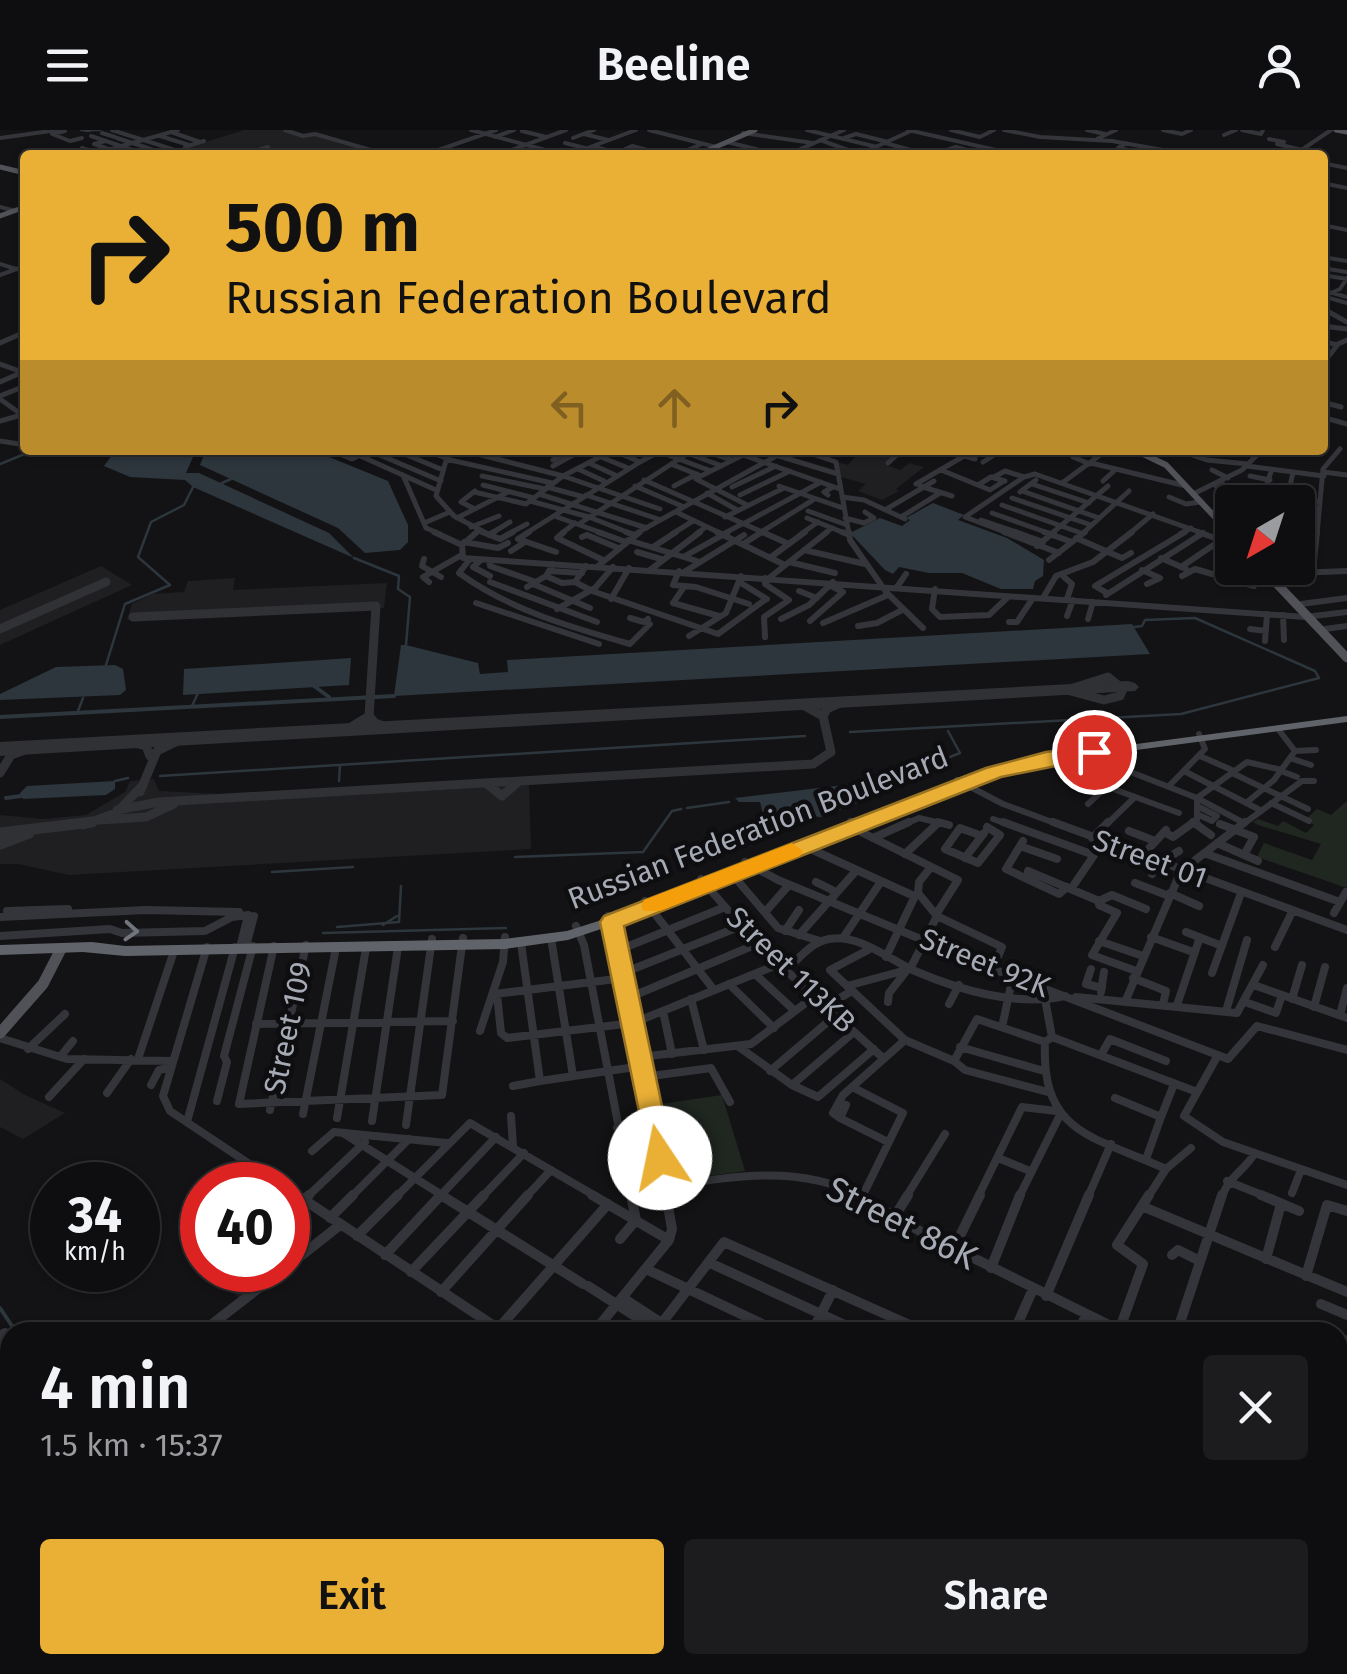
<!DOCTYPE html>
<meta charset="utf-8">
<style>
:root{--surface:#0e0e10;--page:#1c1c1e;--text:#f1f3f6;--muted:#9b9c9f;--line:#2e2e30;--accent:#eab036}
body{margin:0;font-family:"Fira Sans",sans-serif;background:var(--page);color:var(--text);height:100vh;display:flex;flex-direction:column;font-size:38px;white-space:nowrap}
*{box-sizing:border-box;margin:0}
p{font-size:32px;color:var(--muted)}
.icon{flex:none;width:55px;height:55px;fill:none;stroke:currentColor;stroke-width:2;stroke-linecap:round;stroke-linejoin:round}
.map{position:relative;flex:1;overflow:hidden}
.side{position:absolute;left:0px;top:1192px;width:1348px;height:352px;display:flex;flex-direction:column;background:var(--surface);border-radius:30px 30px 0 0;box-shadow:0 2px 8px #0004,0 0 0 2px var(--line)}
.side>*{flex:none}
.banner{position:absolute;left:20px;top:20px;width:1308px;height:305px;border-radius:10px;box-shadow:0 2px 8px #0004,0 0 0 2px var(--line);background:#eab036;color:#111;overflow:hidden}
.needle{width:65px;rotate:219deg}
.buttons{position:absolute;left:1215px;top:355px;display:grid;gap:20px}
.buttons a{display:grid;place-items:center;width:100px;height:100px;border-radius:10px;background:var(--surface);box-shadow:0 2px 8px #0004,0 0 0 2px var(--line);font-size:50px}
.speed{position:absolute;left:30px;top:1032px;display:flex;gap:20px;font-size:50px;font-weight:700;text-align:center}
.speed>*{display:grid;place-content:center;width:130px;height:130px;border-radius:50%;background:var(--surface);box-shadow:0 2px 8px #0004,0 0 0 2px var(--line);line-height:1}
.speed small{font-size:25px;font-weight:400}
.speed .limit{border:15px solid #d22;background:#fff;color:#111}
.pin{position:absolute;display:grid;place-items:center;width:85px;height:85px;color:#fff;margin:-42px;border:5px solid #fff;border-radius:50%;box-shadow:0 2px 10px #0007}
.me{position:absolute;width:110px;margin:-55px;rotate:349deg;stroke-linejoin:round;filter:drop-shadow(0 0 8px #0008)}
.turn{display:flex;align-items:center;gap:35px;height:210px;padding:0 40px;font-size:45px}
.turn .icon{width:130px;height:130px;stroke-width:2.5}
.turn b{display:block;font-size:70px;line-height:85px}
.lanes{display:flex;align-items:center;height:95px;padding:0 40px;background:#0003;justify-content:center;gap:50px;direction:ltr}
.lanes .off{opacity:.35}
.round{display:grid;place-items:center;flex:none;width:105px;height:105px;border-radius:10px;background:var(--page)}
.head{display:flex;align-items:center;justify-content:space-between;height:170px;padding:0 40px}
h1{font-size:60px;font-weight:600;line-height:75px}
.action{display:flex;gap:20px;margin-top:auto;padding:20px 40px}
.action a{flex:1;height:115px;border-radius:10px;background:var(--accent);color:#111;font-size:40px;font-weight:600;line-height:115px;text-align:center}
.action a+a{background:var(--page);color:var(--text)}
header{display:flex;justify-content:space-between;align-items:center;height:130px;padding:0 40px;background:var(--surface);font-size:45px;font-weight:600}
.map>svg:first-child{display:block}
.built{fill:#1f1f22}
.green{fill:#202721}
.water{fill:#2d363d}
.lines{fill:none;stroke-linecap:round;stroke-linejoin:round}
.stream-far1{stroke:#2d363d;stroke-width:2.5}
.stream{stroke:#2d363d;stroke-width:4}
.canal-far1{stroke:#2d363d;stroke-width:2.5}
.canal{stroke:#2d363d;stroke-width:4}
.taxiway-far1{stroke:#303135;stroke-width:9}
.taxiway{stroke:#303135;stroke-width:11}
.runway{fill:#303135;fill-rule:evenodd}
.minor-far4{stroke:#34353a;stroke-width:4}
.minor-far3{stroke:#34353a;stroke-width:5}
.minor-far2{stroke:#34353a;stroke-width:6}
.minor-far1{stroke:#34353a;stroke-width:8}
.minor{stroke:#34353a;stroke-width:10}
.major-far3{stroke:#505258;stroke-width:5}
.major-far2{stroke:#505258;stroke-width:6}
.major-far1{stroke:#505258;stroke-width:9}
.major{stroke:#505258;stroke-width:11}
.highway{fill:#61636a;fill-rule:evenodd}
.oneway{stroke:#72757e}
.route{fill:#eab036;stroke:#987223;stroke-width:2.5}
.slow{fill:#f59e0b}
.labels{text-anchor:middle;stroke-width:9;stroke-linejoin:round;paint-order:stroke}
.street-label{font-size:30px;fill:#a5aab5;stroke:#0e0e10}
.near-street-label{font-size:35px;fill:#a5aab5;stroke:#0e0e10}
</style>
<header><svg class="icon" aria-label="menu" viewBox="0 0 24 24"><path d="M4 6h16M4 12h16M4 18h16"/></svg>Beeline<svg class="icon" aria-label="person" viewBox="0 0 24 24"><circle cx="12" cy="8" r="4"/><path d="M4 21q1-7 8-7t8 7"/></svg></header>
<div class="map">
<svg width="1347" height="1544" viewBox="0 0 1347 1544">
<rect width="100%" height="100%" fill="#131315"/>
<path class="built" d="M244 0H281L303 7 312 4 370 21 358 25H164Z
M861 320H894L886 335 900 340 909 333 924 337 896 359 899 361 882 370 858 361 866 354 841 347 838 332 848 335Z
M101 436 132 455 0 515V480Z
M235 448 233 460 387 453 384 478 127 490 132 474 153 464 184 462 188 451Z
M154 649 159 661 221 664 317 659V667L529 655 531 719 69 745 18 734H0V685L43 689 86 685 125 662 130 651Z
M0 949 25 965 65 983 23 1009 0 997Z
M208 1140H276L240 1169Z"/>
<path class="green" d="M1347 671V758L1257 727 1264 713 1312 730 1321 714 1258 695 1253 692 1258 689 1278 696 1283 691 1306 703 1314 695 1307 688 1317 679 1331 685Z
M722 965 745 1041 669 1051 654 975Z"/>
<path class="water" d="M116 320H196L186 343H199L329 403 354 428 193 357 185 350 130 347 104 336Z
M206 320H312L388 351 408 395V412L400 420 365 423 338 398 200 335Z
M933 373 964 385 958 390 1007 408 1044 430 1043 446 1035 451 1033 459H1001L962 443H929L899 437 893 444 885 440 850 403 880 388 902 396 910 390 906 388Z
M1132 494 1150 524 394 566 401 515H406L478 533 480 544 508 542 507 530Z
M351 528 349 555 183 565 184 539Z
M115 535 123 539 126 560 120 565 0 570V564L56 537Z
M115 651V659L106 665 23 669 20 663 27 656Z
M878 651 887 662 821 687 810 686 767 701 760 672H739L735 668Z"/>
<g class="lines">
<path class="stream-far1" d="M0 334 32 321 113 323
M222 353 231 349
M354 428 399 446 398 459 410 467 406 515
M106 535 125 474 170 455 138 427 151 392 184 375 193 357
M192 576 198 563
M78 581 83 568
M850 602 1181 584 1319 548 1315 541 1195 488 1145 490 1142 496 1134 497
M915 641 960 623 948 601
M160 646 805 606
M115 651 128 648
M339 651 340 636
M880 654 900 646
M687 678 729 672
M515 727 643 722 672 681 681 679
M272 742 353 737
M383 795 397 786
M337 797 399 792 401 756
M323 803 506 798"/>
<path class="stream" d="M0 1178 16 1202
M1338 1460 1347 1465"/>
<path class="canal-far1" d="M81 0H100"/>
<path class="canal" d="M314 556 329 567
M0 587 394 566
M6 668 21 666"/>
<path class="taxiway-far1" d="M133 487 376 476 369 586 346 600
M0 499 106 452
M1108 547 1123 559 1120 566 1104 570 1067 560Z
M803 575 823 586
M369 586 375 593 390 598
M130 612 146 616 150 626
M0 643 11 625 33 617
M487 654 502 666 518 652
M140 662 157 621 182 609
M117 680 159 672 813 634 831 622 823 586 827 579 840 573
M99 690 146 687 174 674
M83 695 116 683 142 656"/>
<path class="taxiway" d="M0 703 92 692
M0 714 29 703"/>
<path class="runway" d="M1128 551 1135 553 1139 557 1135 561 0 626V612Z"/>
<path class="minor-far4" d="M85 0H90
M112 0 178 21
M285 0 303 6 315 4 388 25
M471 0 564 25
M649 0 716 17
M807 0 877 17
M908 0 1018 25
M951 0 980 7 994 0
M1004 0 1040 7 1112 11 1191 25
M1087 0 1105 4
M1163 0 1182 4 1191 0
M1242 0 1261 4 1263 0
M65 1 52 4 70 11 82 8
M522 1 546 7
M171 2 200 12
M102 3 115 7
M743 3 813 13
M584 4 608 10
M1224 5 1236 0
M91 6 147 25
M160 6 189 15
M495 7 514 0
M0 8 58 0
M117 8 166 24
M573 8 594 0
M844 8 856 4 888 12
M1097 9 1116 0
M1269 9 1284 12
M820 10 848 20
M106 11 94 14 126 25
M727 12 780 25
M565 13 585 18
M885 13 929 25
M1126 13 1118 18 1149 24
M1277 14 1302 20
M185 17 204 11
M595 17 626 25
M82 18 97 23
M802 18 829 25
M625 19 632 16 666 25
M871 20 891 25
M938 23 956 17 971 21 962 25
M983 24 988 25
M90 25 178 0
M241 25 268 17
M424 25 496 0
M498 25 566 0
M569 25 636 0
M675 25 702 14
M787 25 844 0
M858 25 913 0
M1089 25H1104
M1294 25 1331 0
M1322 33 1347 38
M1322 53 1347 58
M0 77 12 80
M1322 95 1347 100
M1322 127 1347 131
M0 134 16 139
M1322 138 1347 142
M0 145 25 136
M1322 145 1347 149
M1322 160 1347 167
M1322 166 1347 173
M1322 167 1340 159 1347 148"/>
<path class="minor-far3" d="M1322 178 1347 192
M1322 196 1347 199
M1322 211 1337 215
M0 213 25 202
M0 234 22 242
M1322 235 1338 214 1347 210
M0 252 25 241
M0 266 25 256
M0 269 25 287
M1322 272 1341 277
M1322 287 1347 294
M0 291 21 285
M0 311 25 315
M330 320 352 329 358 326
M347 320 436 360
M368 320 441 351
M395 320 443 340
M424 320 446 328
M449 320 436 366 454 386 488 404
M462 320 563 346 660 379
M502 320 506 321
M612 320 640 332 662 320
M679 320 722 336
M702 320 731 330
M724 320 741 326
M801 320 836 332 849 404
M913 320H925
M945 320 975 329
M974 320 992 326
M1272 320 1287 324
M1180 321 1207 330 1248 334
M660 322 711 341
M743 325 840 359
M779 326 838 344
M601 327 628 338
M1073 327 1090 334
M446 329 552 353
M553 330 567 322
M983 332 1002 320
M589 333 615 345
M888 333 902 320
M1091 333 1186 356
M671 334 701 346 753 320
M553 336 582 320
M1247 336 1324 346
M578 339 604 351
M941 340 990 360 1004 351
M1212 340 1228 348
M1293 342 1288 366 1320 372
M1323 342 1347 345
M403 345 426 398 440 404
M482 346 545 359
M1250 346 1270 350
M994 347 1005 341 1024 347
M696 349 747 375
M644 350 767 404
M1103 351 1115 340
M1062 353 1107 320
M1218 353 1277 372
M916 354 964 326
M1032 354 1089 373
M483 355 534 368
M978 355 991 347 1005 351
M1215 355 1228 366
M635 356 684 377
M674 356 697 344
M779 356 843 378
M920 356 952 366
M547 357 584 367
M732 357 776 336
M475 361 461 372 475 379
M1022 361 1099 388
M474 362 526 374 563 346 613 320
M1020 362 1036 350
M707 363 737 380
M539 364 647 398
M1193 364 1242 340 1262 320
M586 365 661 390
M740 365 790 341
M828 365 824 362 833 357
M842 367 864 370 905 389
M1169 367 1186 374 1200 372
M1012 368 1091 395
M1262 368 1272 339
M530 371 589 387 632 404
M1239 372 1243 370
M1002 375 1081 403
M885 380 934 351
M808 381 847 395
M676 382 722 404
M1214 382 1232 376
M992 383 1051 404
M557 387 605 404
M725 387 784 358
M901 387 940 363
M457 388 508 362
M807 388 847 404
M845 388 864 393 874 388 865 382
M981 390 1022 404
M424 393 450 382
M1225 393 1232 392
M579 394 693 320
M743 394 821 352
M471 397 499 386
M474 404 478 401
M490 404 510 392
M508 404 527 394
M525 404 640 332
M561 404 575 393
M635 404 787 320
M672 404 693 391
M696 404 706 397
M723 404 742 394
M758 404 813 370
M801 404 818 392
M824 404 832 398
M1010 404 965 387 1024 347 1035 344 1205 404
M1051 404 1108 356
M1082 404 1129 361
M1129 404 1153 384
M1180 404 1191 398
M1317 404 1323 339 1340 319"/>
<path class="minor-far2" d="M434 402 462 415
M477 402 462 415 463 428 1305 487 1347 482
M482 402 500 409 513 402
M564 402 557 408 603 430
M598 402 626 412
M626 402 634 405
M717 402 785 435
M762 402 789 414
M842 402 847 404
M849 402 850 410 886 462 923 498
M1004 402 1059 423
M1015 402 1043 412
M1044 402 1072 412
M1198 402 1232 414
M489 405 494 402
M582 407 587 405 618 418
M1076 408 1122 428 1131 423
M518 409 529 402
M518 409 556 422
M628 410 700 432
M464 412 498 418 508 413
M743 414 762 402
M1037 416 1054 402
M653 417 676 402
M804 420 865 434
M511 421 525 412
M637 422 661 429
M685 426 728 402
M771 427 805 402
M1161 428 1186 439
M424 429 422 436 441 447
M470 429 459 443C510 480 570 497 630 514L650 494 644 492
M481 430 473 437 490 446
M489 430 490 436 536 452
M1049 430 1085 402
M789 432 835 443
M586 436 575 452 592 461 718 504 766 469
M598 436 640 402
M1181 437 1221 410
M650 440 700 402
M1142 440 1160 448 1147 454
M550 441 582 443
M679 441 673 455 696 457 749 474
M1313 441 1317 402
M684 442 744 405
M1268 444 1347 441
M546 446 562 453 575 452
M1182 446 1195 439 1254 456
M1064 447 1072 454 1067 469
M765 448V454L789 470 764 487 765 507
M769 448 827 402
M429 452 423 447 460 426
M490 452 597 492
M741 453 767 469
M533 454 590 478
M527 457 546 446 553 434
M684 457 673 473 719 486
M897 457 906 444
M935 459 932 479 940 487 989 485 1008 467
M799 461 817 468
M1107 463 1095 456 1185 402
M1106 465 1203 403
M1043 468 1056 446 1093 432 1132 402
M611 469 629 438
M476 473 599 514
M1301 474 1347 468
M557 479 595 458 613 437
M1283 485 1284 510
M1067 486 1073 470
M630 488 644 492 648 489
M781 489 809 475 833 452
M1088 489 1093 472
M810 491 843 462 831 456
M1009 492H1017L1033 468
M823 493 888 465
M858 496 877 493 902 480
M1250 499 1266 501
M1325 499 1347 496
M689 506 726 483 741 446
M1265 511 1267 484
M1278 599 1295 621
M1091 617 1105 632 1197 668V690L1190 695
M1295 621 1316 620
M1085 624 1098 642 1086 649
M1200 626 1234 641
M1290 628 1311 635
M1184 641 1260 680
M1281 641 1297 647
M1232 643 1308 679
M1086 649 1179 683
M957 650 1003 674 1060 695
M1114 654 1127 640
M1169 656 1205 619 1199 604
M1197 668 1247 632 1282 640
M1197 668 1244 693
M1246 673 1274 650 1295 621
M1271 673 1309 691
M1088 674 1105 658
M1199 677 1217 686 1212 691 1199 685
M993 689 1010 695
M850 691 854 695
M1192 692 1199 695
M903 695 919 688 949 695
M1106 695 1135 667
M1242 695 1302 651H1314"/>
<path class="minor-far1" d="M851 692 859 701 958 750 937 783
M938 692 949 695
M1003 692 1094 725
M1053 692 1347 800
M1193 692 1211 705
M1220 694 1254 707 1245 723
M1129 701 1155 711
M1164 702 1173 707 1194 692
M982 706 960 698 945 719 978 733 1000 705 987 697
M873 708 909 692
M1092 708 1108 692
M1023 711 1006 739 1059 764 1067 757
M1217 713 1258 731
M804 716 914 766
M1020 716 1057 729
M1204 723 1340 772
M905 724 938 693
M1142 726 1166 700
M965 728 984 703
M745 732 778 750 993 839 1228 929 1257 896 1347 920
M1028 741 1099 771V775L1117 783 1092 825 1136 841
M732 744 778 798 820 811
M1152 744 1159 733 1179 721
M701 749 757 814 883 928
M816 752 836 762
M1135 753 1169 766
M1071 759 1103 712
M1170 763 1199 776
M645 771 714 860
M1099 771 1112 765 1146 779
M7 781 68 779
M766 781 789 755
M1334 783 1346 762
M608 786 614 795 666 1067
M937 786 1002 817 993 839
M0 787 146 780 239 782
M576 796 584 815 632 1067
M785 801 799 780
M1186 802 1222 816
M799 805 855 742
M0 806 110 799 122 803 205 801 232 787 248 785
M1151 807 1193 822
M551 808 573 946
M843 808 880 753
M1099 811 1143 826
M246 816 254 786
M274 816 239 974 442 965 463 808
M207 817 163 966 170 981 281 1055
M240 817 248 786
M1275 817 1292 782
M619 820 725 777
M868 820 830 840 905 910 954 931 965 940 1048 962
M886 827 915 766
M1091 839 1086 854 1102 858
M786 840C799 829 811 812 829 809 860 804 888 829 915 841 959 860 1017 877 1065 866
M623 843 741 796
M1212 843 1241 763
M755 844 795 881
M1133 848 1166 861 1163 874
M729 854 774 898
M1254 855 1347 888
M847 856 910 839 937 786 918 763 919 752 931 737
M1101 862 1104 842
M495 864 624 848
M497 864 501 903 507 908 633 893 779 834
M1076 867 1237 883 1263 835
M628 868 757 814
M691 869 704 920
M1045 869 1052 907 1045 912C1041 1005 1094 1006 1166 1039
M1292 869 1302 835
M888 872 889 863 907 840
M1125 872 1181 741 1245 692
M1245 872 1276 883 1282 865
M949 874 959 855
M1177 875 1200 807
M826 876 852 861
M1314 877 1325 837
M663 881 672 924
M1226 881 1247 810
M1340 885 1347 858
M256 894 453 891
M1002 897 1013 846
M480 901 503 832 505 807
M1052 907 1197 962
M0 908 67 929 171 931
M739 917 792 955 818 967 874 919
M960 917 1044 941
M28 919 65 884
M1101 925 1110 909 1166 931
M1218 925 1184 986 1223 1012 1347 1055
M60 927 73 911
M640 927 751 914 815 866
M138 929 174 821
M954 931 977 889 1045 912
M770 941 836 885
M644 947 711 938 730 972
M540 951 642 936
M151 955 159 940 169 938
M792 955 854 902
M513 956 540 951 521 813
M852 957 903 983 863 1065
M107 963 131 929
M49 967 84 929
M1115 968 1161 987 1146 1029
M217 971 227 932 224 926 253 816
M846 975 840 988 888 1012
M270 980 306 815
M303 984 336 818
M511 986 513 1016
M1161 987 1174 954
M337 988 366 818
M840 988 833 983 843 965 905 910
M372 991 398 817
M187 992 235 817
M406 995 432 809
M617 998 653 993
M343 1003 445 1067
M312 1021 334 1002 447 1013
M998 1028 1030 1041
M1227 1051 1267 1067
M666 1057C733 1046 800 1034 863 1067
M288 1059 301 1067
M1292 1063 1301 1040
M307 1067 365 1012
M351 1067 409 1009
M396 1067 470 993 597 1067
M439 1067 496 1007
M482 1067 524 1023
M526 1067 551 1040
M906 1067 945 1004
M978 1067 1022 977 1056 981
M1019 1067 1060 985
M1088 1067 1111 1014
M1148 1067 1166 1039 1191 1018
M1222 1067C1228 1047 1244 1041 1255 1023"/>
<path class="minor" d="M297 1065 503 1202
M441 1065 583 1154
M592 1065 669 1110
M858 1065 925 1104 1123 1202
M1261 1065 1299 1081
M304 1070 309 1065
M1144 1077 1347 1162
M895 1086 908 1065
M330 1088 353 1065
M357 1106 398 1065
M620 1109 636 1090 631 1065
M954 1118 980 1065
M385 1125 441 1065
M1172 1125 1178 1120 1200 1131
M1266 1129 1281 1074
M710 1133 860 1202
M288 1136 340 1095
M991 1138 1020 1065
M646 1139 779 1202
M411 1142 484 1065
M1306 1146 1327 1075 1347 1081
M588 1156 660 1202
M441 1162 528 1065
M1046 1166 1089 1065
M623 1168 675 1202
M1321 1174 1347 1185
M1313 1197 1327 1202
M498 1199 608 1074
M1119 1201 1143 1134 1117 1115 1149 1065
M202 1202 282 1140
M472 1202 484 1191
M594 1202 669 1110 672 1099 666 1065
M655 1202 724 1112 923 1201
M812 1202 833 1160
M1014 1202 1033 1159
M1079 1202 1086 1185
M1177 1202 1222 1065
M0 1206 5 1203 10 1207
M1338 1207 1347 1211
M0 1247 10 1260
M1338 1295 1347 1299
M0 1301 10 1294
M0 1308 10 1322
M0 1362 10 1353
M0 1369 10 1381
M170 1535 179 1544
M814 1535 825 1544
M348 1544 355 1535"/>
<path class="major-far3" d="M1336 0 1347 2
M697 25 755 0
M0 37 25 43
M0 86 25 77"/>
<path class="major-far2" d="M1135 320 1166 335 1231 404"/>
<path class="major-far1" d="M1228 402 1232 406
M1262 438 1347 528"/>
<path class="major" d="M0 903 43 854 61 819"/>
<path class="highway" d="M1347 586V592L1046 632 1013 640 616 794 568 810 505 819 125 826 83 822 0 825V815L92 812 125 816 505 809 567 801 608 788 1006 634 1046 626Z"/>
</g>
<defs><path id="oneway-chevron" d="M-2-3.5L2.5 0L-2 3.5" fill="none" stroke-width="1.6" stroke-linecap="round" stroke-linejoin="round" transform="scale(2.5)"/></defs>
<use class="oneway" href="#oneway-chevron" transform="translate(131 801) rotate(4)"/>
<path class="route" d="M1094 616 1101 618V627L1001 647 624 796 673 1028 670 1035 660 1039 650 1035 600 792 604 786 986 638 1046 622Z"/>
<path class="slow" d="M792 713 803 721 800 726 660 781H644L641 776 644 770Z"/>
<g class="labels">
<g class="street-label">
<text transform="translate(758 698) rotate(-21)" y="10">Russian Federation Boulevard</text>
<text transform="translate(1150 729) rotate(20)" y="10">Street 01</text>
<text transform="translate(985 833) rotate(22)" y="10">Street 92K</text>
<text transform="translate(791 840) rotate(44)" y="10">Street 113KB</text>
<text transform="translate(288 898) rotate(-78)" y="10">Street 109</text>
</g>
<g class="near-street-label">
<text transform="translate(902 1093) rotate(27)" y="12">Street 86K</text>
</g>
</g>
</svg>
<div class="buttons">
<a><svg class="needle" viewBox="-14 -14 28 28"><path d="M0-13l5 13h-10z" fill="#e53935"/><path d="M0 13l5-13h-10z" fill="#9b9c9f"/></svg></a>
</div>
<div class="speed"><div>34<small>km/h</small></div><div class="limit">40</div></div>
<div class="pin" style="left:1094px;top:622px;background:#d93025"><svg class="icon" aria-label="arrive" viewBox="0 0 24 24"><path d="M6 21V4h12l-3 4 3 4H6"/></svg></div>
<svg class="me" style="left:660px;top:1028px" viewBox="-20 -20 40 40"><circle r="19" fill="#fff"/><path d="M0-13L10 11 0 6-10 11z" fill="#eab036"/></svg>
<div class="banner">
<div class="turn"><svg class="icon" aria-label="right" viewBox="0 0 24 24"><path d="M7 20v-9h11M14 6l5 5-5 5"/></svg><div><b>500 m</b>Russian Federation Boulevard</div></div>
<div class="lanes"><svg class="icon off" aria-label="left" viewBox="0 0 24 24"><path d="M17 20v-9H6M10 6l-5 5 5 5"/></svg><svg class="icon off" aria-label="ahead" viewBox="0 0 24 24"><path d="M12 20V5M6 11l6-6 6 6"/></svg><svg class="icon" aria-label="right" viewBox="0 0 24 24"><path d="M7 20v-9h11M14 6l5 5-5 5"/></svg></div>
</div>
<section class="side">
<div class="head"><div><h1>4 min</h1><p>1.5 km · 15:37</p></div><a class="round"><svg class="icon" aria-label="close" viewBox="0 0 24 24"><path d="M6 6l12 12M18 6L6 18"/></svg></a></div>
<div class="action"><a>Exit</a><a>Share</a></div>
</section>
</div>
